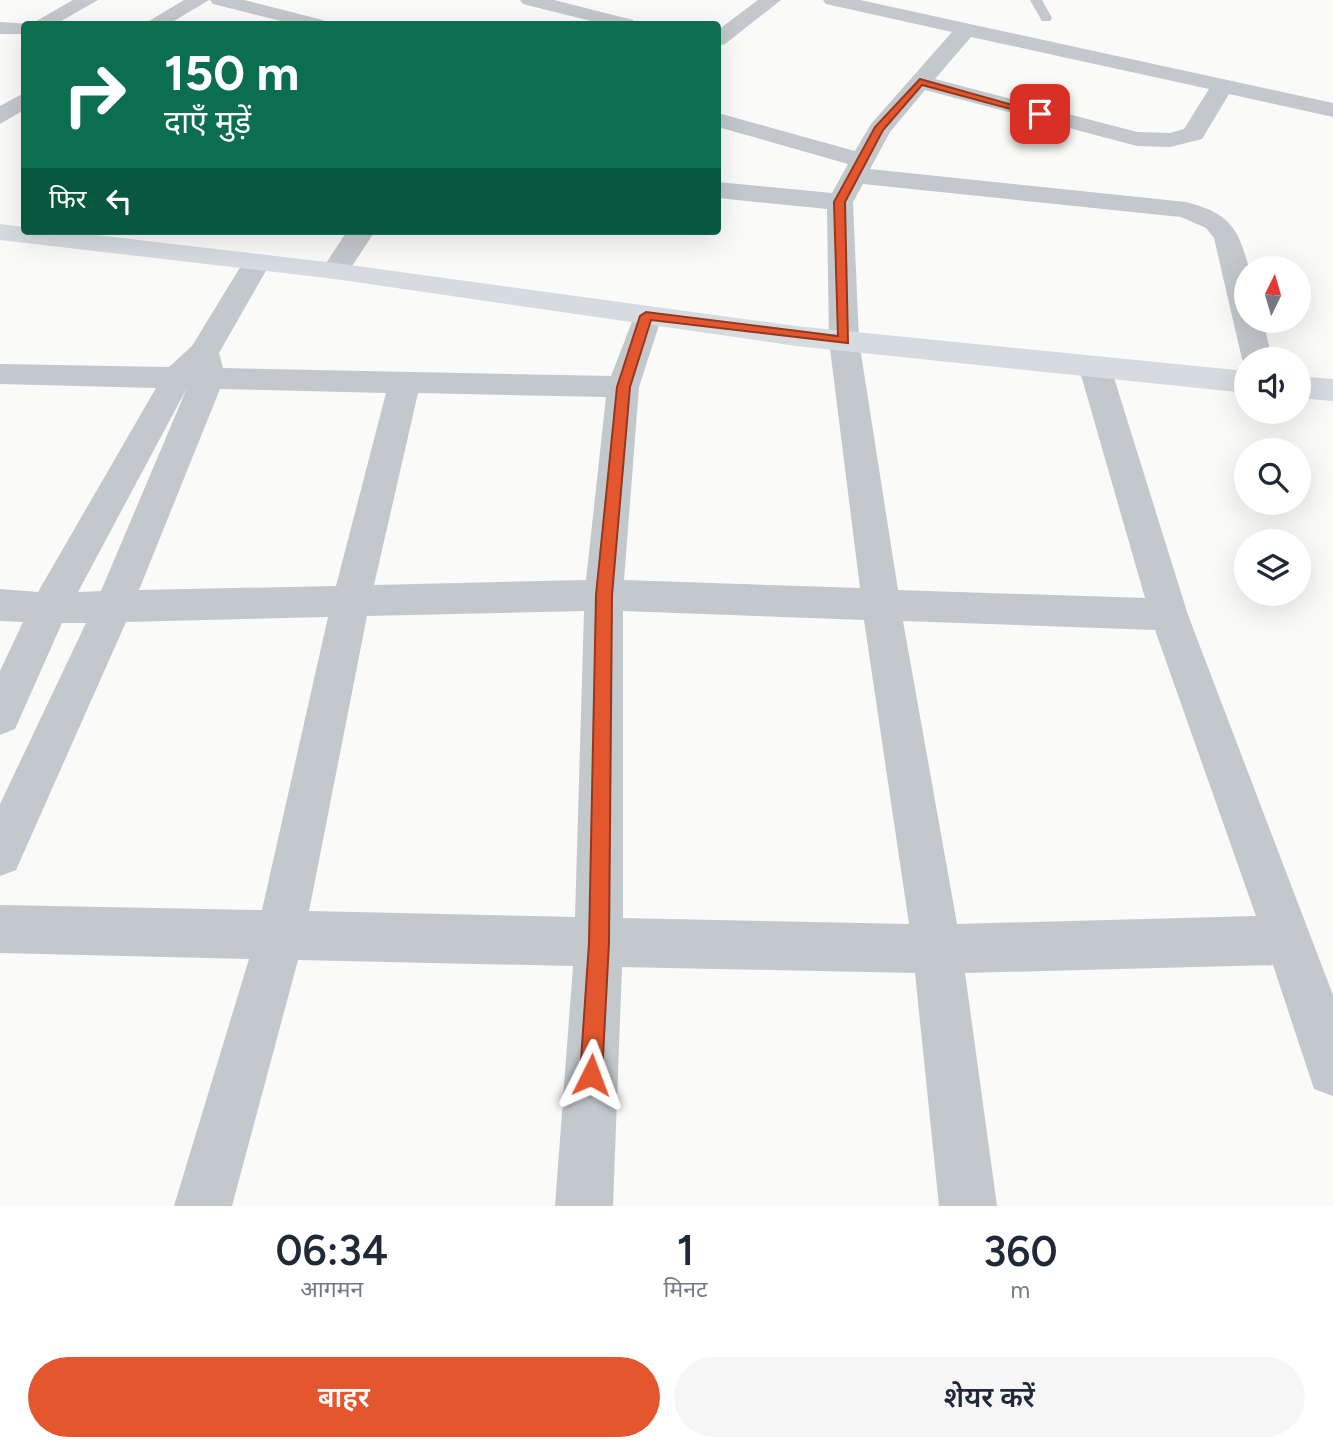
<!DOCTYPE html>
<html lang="hi">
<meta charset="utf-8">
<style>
:root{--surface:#fff;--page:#f6f6f7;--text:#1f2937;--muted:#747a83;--accent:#e4572e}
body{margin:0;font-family:Figtree,"Noto Sans Devanagari",sans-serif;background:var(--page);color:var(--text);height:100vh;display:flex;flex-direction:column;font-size:26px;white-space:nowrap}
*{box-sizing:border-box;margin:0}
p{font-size:23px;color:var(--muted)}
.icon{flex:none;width:38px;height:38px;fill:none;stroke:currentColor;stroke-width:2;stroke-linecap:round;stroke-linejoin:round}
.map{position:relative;height:1206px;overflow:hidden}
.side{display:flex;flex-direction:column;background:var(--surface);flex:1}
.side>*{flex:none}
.top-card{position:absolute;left:21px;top:21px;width:700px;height:214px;border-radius:7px;box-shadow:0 7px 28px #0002;background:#0b6e4f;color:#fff;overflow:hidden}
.needle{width:46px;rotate:5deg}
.buttons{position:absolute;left:1234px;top:256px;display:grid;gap:14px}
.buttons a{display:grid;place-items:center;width:77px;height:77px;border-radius:50%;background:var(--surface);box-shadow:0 7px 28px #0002;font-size:35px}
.pin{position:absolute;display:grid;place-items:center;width:60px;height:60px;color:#fff;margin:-30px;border-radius:14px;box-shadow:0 4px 10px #0006}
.me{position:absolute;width:77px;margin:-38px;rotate:3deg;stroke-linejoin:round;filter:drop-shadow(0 0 5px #0008)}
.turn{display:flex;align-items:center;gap:24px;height:147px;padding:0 28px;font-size:32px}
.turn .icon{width:91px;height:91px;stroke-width:2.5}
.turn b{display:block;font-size:49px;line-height:60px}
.then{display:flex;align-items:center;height:66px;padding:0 28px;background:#0003;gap:14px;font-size:26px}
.eta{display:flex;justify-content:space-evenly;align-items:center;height:119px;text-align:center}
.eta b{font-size:42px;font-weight:600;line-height:49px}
.action{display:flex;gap:14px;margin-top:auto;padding:14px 28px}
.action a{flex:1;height:80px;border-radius:42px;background:var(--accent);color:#fff;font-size:28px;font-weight:600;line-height:80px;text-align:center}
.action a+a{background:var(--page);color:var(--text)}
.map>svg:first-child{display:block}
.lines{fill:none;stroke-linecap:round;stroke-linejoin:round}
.lane{fill:#c3c8cc;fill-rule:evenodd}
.street{fill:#c3c8cc;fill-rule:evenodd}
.secondary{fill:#d6dbdf;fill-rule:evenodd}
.route{fill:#e4572e;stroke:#94391e;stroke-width:2}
</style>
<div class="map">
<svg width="1333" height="1206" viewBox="0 0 1333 1206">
<rect width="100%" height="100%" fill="#fafaf8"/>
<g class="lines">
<path class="lane" d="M1030 0H1042L1052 18 1050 21H1042Z"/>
<path class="street" d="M73 0H98L56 24H24V34H0V22L31 24Z
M184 0H209L169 24H144Z
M210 0H244L323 20 326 24H293L213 4Z
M520 0H554L633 20 636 24H603L523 4Z
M758 0H781L725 44 718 46V30Z
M823 0H860L1333 103V117L1229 94 1202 139 1170 147 1137 146 925 90 890 132 870 169 1186 202C1229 213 1238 227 1249 268H1246V320H1263L1272 359H1246V366L1242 359 1214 238 1206 228 1181 217 863 184 853 202 859 341 898 590 1145 598 1079 368 1084 361 1095 358 1106 361 1111 368 1188 615 1333 995V1096L1314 1089 1273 965 965 973 997 1206H939L915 973 622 967 613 1206H555L573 966 298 960 232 1206H174L249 959 0 953V905L262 910 328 617 126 622 16 870 0 876V804L86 623H62L15 729 0 735V671L23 622 0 621V589L38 592 156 388 0 384V364L169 367 192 346 247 256 257 254 267 256 271 262 219 353 223 368 611 376 637 309 647 307 657 309 662 316 639 387 624 580 860 588 829 341 827 209 718 198V182L832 193 848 164 718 127V113L855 151 871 124 952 32 826 4ZM971 37 1209 89 1184 129 1170 133 1137 132 935 79ZM187 388 101 591 78 592ZM220 389 386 393 336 586 139 590ZM418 393 606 397 586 580 374 585ZM584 611 575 917 309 911 367 616ZM623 611 864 620 909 924 623 918ZM903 621 1155 630 1256 916 957 924Z
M24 93V110L0 124V106Z
M347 231H375L345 277 335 279 325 277 321 271Z"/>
<path class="secondary" d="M0 224 24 227V231H62L335 263 796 326 1246 371V393L796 346 335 279 0 240Z
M1298 376 1333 379V401L1298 398Z"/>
</g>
<path class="route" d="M920 79 1045 114 1040 117 922 85 883 130 845 202 848 343 651 320 630 387 612 595 609 943 602 1075 599 1082 591 1086 583 1082 580 1075 589 943 596 595 617 387 640 316 646 312 838 336 834 202 875 127Z"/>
</svg>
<div class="buttons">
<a><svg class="needle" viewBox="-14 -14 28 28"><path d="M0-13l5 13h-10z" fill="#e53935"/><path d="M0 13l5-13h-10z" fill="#747a83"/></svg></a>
<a><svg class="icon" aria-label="sound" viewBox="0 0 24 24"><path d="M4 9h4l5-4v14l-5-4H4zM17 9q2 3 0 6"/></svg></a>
<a><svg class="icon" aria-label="search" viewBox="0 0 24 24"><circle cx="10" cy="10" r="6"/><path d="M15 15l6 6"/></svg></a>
<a><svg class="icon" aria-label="layers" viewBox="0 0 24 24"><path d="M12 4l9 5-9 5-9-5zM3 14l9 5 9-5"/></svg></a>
</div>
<div class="pin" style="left:1040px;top:114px;background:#d93025"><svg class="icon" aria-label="arrive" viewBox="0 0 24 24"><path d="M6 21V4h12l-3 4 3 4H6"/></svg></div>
<svg class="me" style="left:591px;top:1075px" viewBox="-20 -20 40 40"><path d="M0-17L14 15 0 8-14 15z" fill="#e4572e" stroke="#fff" stroke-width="4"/></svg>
<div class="top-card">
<div class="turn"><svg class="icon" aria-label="right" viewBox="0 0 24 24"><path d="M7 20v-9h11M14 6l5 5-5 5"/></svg><div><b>150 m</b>दाएँ मुड़ें</div></div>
<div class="then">फिर<svg class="icon" aria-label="left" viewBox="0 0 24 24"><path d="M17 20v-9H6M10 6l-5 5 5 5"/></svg></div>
</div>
</div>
<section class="side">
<div class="eta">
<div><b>06:34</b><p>आगमन</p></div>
<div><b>1</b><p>मिनट</p></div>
<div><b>360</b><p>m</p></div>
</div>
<div class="action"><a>बाहर</a><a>शेयर करें</a></div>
</section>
